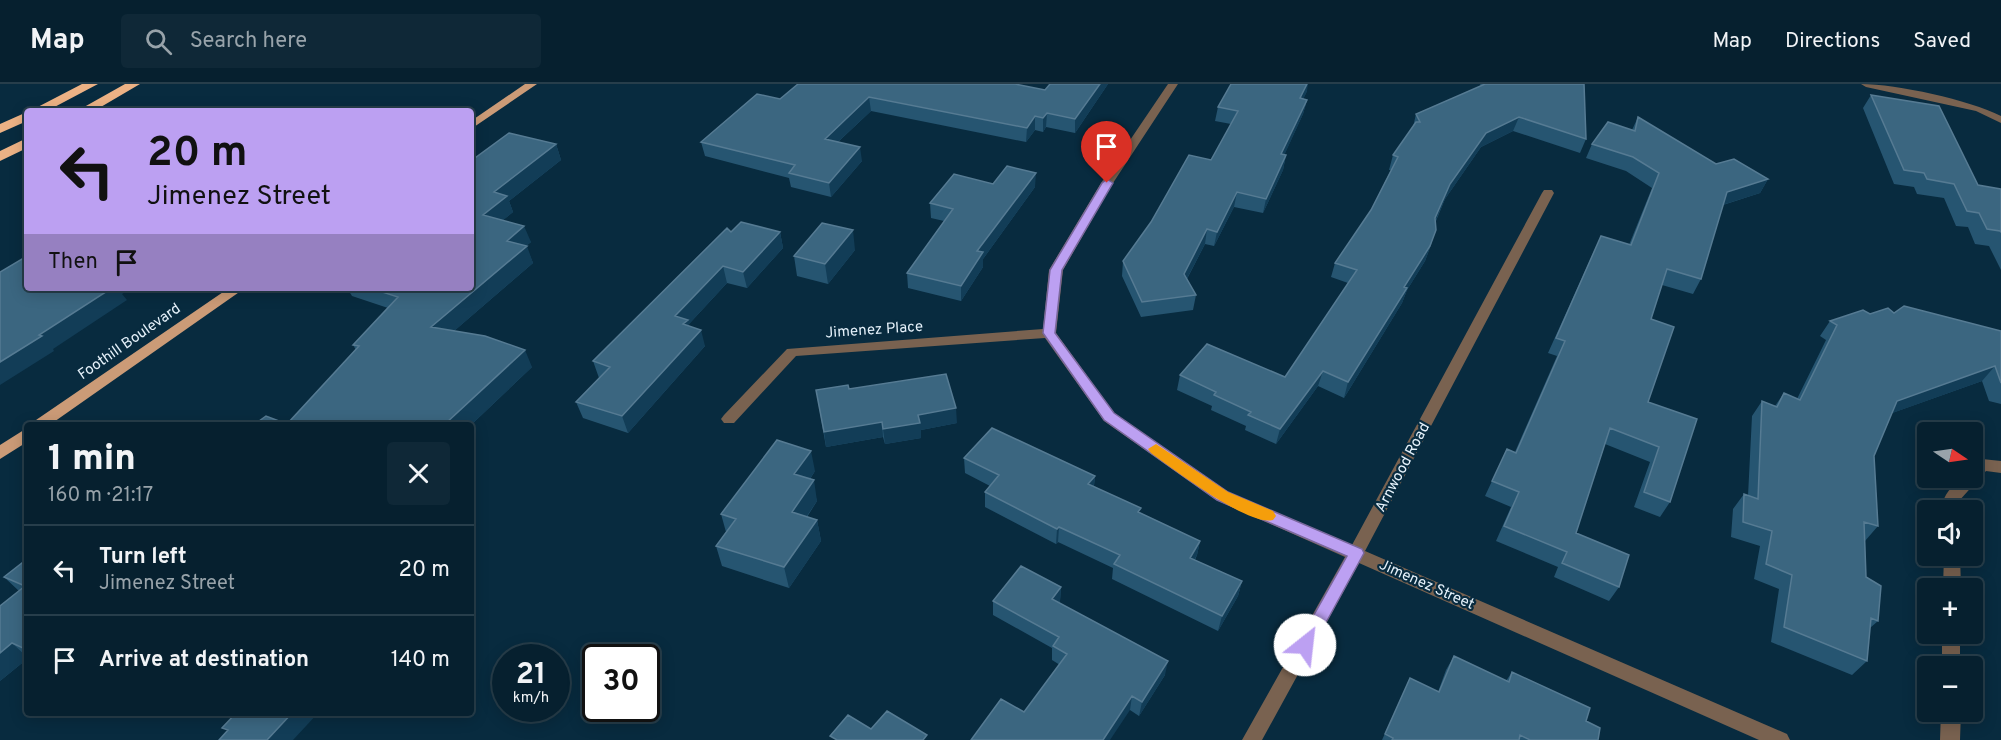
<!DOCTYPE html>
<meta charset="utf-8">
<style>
:root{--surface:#06202f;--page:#0f2837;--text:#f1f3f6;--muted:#98a3aa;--line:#273e4b}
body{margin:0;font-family:Overpass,sans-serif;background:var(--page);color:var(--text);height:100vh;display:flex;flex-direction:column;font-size:22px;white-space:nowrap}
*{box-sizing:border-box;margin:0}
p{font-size:20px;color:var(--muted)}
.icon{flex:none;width:33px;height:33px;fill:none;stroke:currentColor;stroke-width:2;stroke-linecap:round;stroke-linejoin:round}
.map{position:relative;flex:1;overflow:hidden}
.side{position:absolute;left:24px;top:338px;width:450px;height:294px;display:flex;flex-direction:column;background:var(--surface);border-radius:6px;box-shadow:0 3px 15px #0003,0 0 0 2px var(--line)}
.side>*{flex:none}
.hud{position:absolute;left:24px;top:24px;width:450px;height:183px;border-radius:6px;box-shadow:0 3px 15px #0003,0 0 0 2px var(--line);background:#bca0f2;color:#111;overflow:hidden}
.needle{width:39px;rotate:103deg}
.buttons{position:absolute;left:1917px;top:338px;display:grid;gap:12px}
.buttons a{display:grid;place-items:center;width:66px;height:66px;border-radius:6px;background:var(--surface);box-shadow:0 3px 15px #0003,0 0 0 2px var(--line);font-size:30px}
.speed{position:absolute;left:492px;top:560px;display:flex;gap:12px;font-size:30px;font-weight:700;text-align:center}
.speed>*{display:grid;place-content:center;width:78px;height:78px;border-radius:50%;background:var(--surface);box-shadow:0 3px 15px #0003,0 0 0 2px var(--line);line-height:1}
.speed small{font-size:15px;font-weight:400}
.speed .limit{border:3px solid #111;border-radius:9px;background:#fff;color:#111}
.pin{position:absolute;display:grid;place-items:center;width:51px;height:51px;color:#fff;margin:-62px -26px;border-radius:50% 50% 50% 0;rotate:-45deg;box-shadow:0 0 6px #0007}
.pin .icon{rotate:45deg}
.me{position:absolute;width:66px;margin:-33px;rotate:29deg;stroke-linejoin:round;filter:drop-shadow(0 0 4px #0008)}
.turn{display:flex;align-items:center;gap:21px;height:126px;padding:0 24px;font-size:27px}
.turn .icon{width:78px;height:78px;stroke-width:2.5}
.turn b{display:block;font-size:42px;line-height:51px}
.then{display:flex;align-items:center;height:57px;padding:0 24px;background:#0003;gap:12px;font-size:22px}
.round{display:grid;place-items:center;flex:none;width:63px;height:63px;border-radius:6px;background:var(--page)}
.summary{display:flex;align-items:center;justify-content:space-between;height:102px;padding:0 24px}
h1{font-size:36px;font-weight:800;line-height:45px}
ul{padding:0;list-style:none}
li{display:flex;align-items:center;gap:18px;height:90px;padding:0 24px;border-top:2px solid var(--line)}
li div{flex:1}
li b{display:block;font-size:22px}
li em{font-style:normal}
header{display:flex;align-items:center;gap:36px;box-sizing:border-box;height:84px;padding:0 30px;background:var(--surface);border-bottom:2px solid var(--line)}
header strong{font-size:28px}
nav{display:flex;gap:33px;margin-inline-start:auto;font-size:21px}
.search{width:420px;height:54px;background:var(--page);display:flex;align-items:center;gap:15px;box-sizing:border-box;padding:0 21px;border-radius:6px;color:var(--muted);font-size:22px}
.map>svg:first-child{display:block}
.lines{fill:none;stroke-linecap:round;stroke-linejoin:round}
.street{fill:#796250;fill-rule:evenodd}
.primary{fill:#cb9b77;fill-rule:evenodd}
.highway{fill:#ecb285;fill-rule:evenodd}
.wall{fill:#265571}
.shaded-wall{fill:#123d57}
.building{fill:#3b6680;stroke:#567b93;stroke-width:1.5}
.route{fill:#bca0f2;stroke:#7a689d;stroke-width:1.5}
.slow{fill:#f59e0b}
.labels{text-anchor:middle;stroke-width:4.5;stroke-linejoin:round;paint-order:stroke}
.street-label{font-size:15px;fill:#e5f1fa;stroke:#082b3f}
</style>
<header>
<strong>Map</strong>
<div class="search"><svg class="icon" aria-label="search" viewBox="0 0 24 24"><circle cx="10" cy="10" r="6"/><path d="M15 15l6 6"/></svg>Search here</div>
<nav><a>Map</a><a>Directions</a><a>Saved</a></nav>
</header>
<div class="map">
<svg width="2001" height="656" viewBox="0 0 2001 656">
<rect width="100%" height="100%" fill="#082b3f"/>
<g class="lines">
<path class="street" d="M1168 0H1178L1113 99 1063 186 1056 249 1114 329 1228 408 1352 461 1542 109 1544 106H1552L1554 109 1365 467 1787 650 1790 656H1759L1359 479 1262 656H1242L1345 473 1216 416 1104 337 1045 254 796 272 734 339H724L721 335 724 331 787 265 1043 245 1049 186 1101 99Z
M1861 0C1897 0 1969 16 2001 32V39L1976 27 1866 3Z
M1982 375 2001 377V389L1986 387 1958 418 1959 426H1943C1941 411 1952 404 1961 393H1972V381Z
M1944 471H1960L1961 504H1943Z
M1942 549H1960V582H1942Z
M1941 627H1961L1960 656H1940Z"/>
<path class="primary" d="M525 0H537L471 45V37Z
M229 204H245L51 340H34L36 336Z
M27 344V358L0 375V361Z"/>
<path class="highway" d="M82 0H98L47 27H30Z
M125 0H140L94 27H77Z
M27 28V37L0 49V40Z
M27 54V64L0 77V67Z"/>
</g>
<path class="wall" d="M1108 0 1075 49 1046 43 1043 48 1035 46 1026 58 871 27 838 58 862 77 831 113 791 103 789 94 705 72 701 58 780 15 1045 6Z
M1480 0H1584L1586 55 1580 69 1513 47 1481 63 1445 115 1436 137 1431 161 1425 177 1407 206 1402 219 1344 314 1318 302 1276 360 1245 346 1246 342 1211 326 1212 322 1177 306 1180 291 1285 293 1348 199 1331 193 1335 179 1371 126 1391 86H1389L1393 71 1413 43 1416 30 1481 2Z
M1307 7 1303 15 1307 16 1303 30 1284 71H1286L1283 86 1263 129 1234 123 1214 162 1205 160 1187 195 1196 211 1193 226 1141 233 1122 192 1123 177 1211 76 1231 40 1215 37 1218 23Z
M1871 11 1978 101 2001 105V186L1989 162 1975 160 1968 143 1956 142 1944 114 1917 110 1914 103 1894 100 1863 24Z
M1638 33 1716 80 1768 95 1760 109 1723 121 1701 195 1693 210 1662 201 1651 235 1648 318 1697 335 1670 418 1660 433 1634 423 1650 378 1605 360 1576 449 1619 503 1609 517 1554 493 1558 483 1496 457 1511 423 1485 412 1507 365 1515 368 1557 272 1548 269 1594 167 1629 161 1652 104 1626 87 1586 74 1592 60 1632 46Z
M556 60 561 76 509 117 513 128 503 136 531 158 526 162 533 179 454 247 532 283 471 341 287 340 356 266 353 261 388 224 352 212 347 204H471V77Z
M1035 103 983 175V183L961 217 908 204 907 189 944 137 931 134 930 119Z
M731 148H780L783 164 747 204 727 199 689 240V242L705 262 628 349 583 334 576 318 599 294 593 277Z
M855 166 828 200 797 192 794 172Z
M1894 229 2001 247V320L1989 317 1982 297 1892 329 1874 372 1878 442 1865 457 1866 493 1878 537 1870 544 1867 577 1852 591 1771 558 1779 505 1754 495 1760 462 1731 453 1733 425 1744 410 1748 412 1752 332 1762 317 1775 322 1784 309 1797 315 1826 256 1820 252 1830 237 1870 230Z
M849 305 957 339 921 346V354L885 360 883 353 826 363 816 306Z
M964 374 1095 392 1094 402 1141 429 1200 457 1197 471 1195 476 1242 497 1238 512 1218 547 1112 495 1113 484 1058 458 1056 460 985 423V408L990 402 965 389Z
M815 387 810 395 817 417 807 433 817 436 821 457 789 504 722 482 716 462 726 448 721 430Z
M27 475V575L0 597 19 507 4 493Z
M1061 503 1060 517 1059 519 1165 591 1139 632 1130 626 1024 628 1060 581 1052 576V564L993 531V517Z
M1454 572 1506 597 1512 588 1586 637 1598 656H1382L1410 594 1438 608 1446 586Z"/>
<path class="shaded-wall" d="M1100 0H1108L1075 49V35Z
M1307 0H1308L1307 7 1297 28 1300 14Z
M869 13 871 27 826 69 825 55Z
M1307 16 1303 30 1278 85 1281 70Z
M1047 29 1046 43 1043 48V34Z
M1035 32V46L1026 58 1027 44Z
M1519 33 1513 47 1481 63 1445 115 1430 149 1435 134 1450 100 1486 49Z
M556 60 561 76 509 117 513 128 489 148 483 131 494 108Z
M860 63 862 77 831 113 829 99Z
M1286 71 1283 86 1263 129 1266 115Z
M1036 89 1035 103 983 175V183L961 217V202L977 167Z
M1768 95 1760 109 1719 122 1727 108Z
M1237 108 1234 123 1214 162 1217 148Z
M524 142 531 158 513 173 507 157Z
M1207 145 1205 160 1182 204 1184 190Z
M853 146 855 166 828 200 825 180Z
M1436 146 1425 177 1407 206 1402 219 1344 314 1348 298Z
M780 148 783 164 747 204 743 188Z
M527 162 533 179 439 260 431 243Z
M723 182 727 199 689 240 692 252 675 232Z
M110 204H132L122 210 127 216 53 265 54 267 0 301V278Z
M701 246 705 262 628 349 622 332Z
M525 266 532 283 471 341 445 340Z
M1995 282 1982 297 1884 332 1897 317Z
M1323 287 1318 302 1276 360 1280 345Z
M956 324 957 339 921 346V354L885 360 883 345 918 331Z
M882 338 883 353 826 363 824 348Z
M811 367 815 387 799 411 794 390Z
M1095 392 1093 407 1088 400Z
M814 396 817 417 796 448 792 428Z
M817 436 821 457 789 504 784 483Z
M1059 443 1058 458 1056 460 1057 445Z
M1200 457 1197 471 1187 488 1190 474Z
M1242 497 1238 512 1218 547 1222 532Z
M1061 503 1060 517 1051 530 1052 515Z
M12 559 27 573V575L0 597V569Z
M1168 577 1165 591 1139 632 1142 618Z
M1132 612 1130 626 1110 656H1103Z
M293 628H319L293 656H267Z"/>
<path class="building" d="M798 0H1015L1045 6 1050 0H1100L1075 35 1047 29 1043 34 1035 32 1027 44 869 13 825 55 860 63 829 99 789 89 795 81 701 58 757 10 780 15Z
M1231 0H1307L1300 14 1307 16 1281 70 1286 71 1266 115 1237 108 1217 148 1207 145 1184 190 1196 211 1142 218 1123 177 1151 138 1189 71 1211 76 1238 27 1218 23Z
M1485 0H1584L1586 55 1519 33 1486 49 1450 100 1435 134 1436 146 1430 162 1404 203 1407 204 1348 298 1323 287 1280 345 1248 331 1251 328 1214 311 1216 308 1180 291 1207 260 1285 293 1357 186 1335 179 1371 126 1398 73 1393 71 1416 38H1420L1416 30Z
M1871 11 1939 22 1978 101 2001 105V148L2000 147 1987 145 1979 129 1967 127 1954 100 1927 95 1924 89 1904 86Z
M1638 33 1716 80 1734 75 1768 95 1727 108 1701 195 1667 185 1651 235 1674 243 1648 318 1697 335 1670 418 1644 408 1659 363 1610 344 1576 449 1629 471 1619 503 1562 479 1567 468 1504 442 1519 408 1492 397 1507 365 1516 369 1565 257 1556 254 1601 152 1631 161 1659 89 1633 73 1592 60 1608 38 1635 47Z
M509 49 556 60 494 108 507 112 483 131 524 142 507 157 527 162 431 243 485 252 525 266 445 340H255L266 332 287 340 359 262 353 261 398 213 370 204H471V77Z
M1007 82 1036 89 977 167 983 168 961 202 907 189 953 125 930 119 954 90 993 100Z
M741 138 780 148 743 188 723 182 675 232 688 236 683 240 701 246 622 332 576 318 610 283 593 277 727 144 731 148Z
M822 139 853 146 825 180 794 172Z
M27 172V204H112L39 251 42 252 0 278V188Z
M1904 222 2001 247V299L1995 282 1897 317 1874 372 1878 442 1864 438 1866 493 1881 502 1878 537 1871 534 1867 577 1784 543 1792 491 1766 480 1772 447 1743 438 1744 410 1758 415 1762 317 1777 323 1784 309 1800 316 1837 241 1830 237 1863 226 1870 230 1888 224 1894 229Z
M946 290 956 324 918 331 920 339 883 345 882 338 824 348 816 306 848 301 849 305Z
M992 344 1095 392 1088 400 1141 424 1138 428 1200 457 1190 474 1242 497 1222 532 1114 480 1120 471 1059 443 1057 445 985 408 999 391 964 374Z
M777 356 811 367 794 390 814 396 792 428 817 436 784 483 716 462 736 435 721 430Z
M27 475V564L25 565 12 559 0 569V522L25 502 4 493Z
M1021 482 1061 503 1052 515 1168 577 1142 618 1132 612 1103 656H971L1001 615 1024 628 1067 570 1053 562 1059 553 993 517Z
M1454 572 1509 598 1512 588 1590 624 1586 637 1600 644 1598 656H1530L1520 651 1519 656H1392L1393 654 1385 650 1410 594 1439 608Z
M887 627 927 651 923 656H837L830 652 848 631 871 645Z
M237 628H293L267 656H219L228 646 222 644Z"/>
<path class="route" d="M1107 95 1113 99 1062 186 1055 249 1114 329 1228 408 1362 465 1364 469 1311 566 1305 568 1299 566 1297 561 1347 472 1217 416 1104 336 1043 249 1050 186 1102 99Z"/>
<path class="slow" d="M1156 360 1228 408 1273 427 1276 432 1273 436C1249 443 1172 384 1151 369L1148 365Z"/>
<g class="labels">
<g class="street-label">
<text transform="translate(874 245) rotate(-4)" y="5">Jimenez Place</text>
<text transform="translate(129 257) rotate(-35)" y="5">Foothill Boulevard</text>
<text transform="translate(1402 383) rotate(-62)" y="5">Arnwood Road</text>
<text transform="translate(1427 500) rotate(24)" y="5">Jimenez Street</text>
</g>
</g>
</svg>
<div class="buttons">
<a><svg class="needle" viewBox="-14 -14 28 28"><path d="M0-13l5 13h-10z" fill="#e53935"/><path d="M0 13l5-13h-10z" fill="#98a3aa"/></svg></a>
<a><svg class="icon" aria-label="sound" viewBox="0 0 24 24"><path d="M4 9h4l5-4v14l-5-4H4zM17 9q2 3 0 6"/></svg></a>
<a>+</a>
<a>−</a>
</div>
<div class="speed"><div>21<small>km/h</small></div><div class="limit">30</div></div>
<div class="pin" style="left:1107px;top:99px;background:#d93025"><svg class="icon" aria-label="arrive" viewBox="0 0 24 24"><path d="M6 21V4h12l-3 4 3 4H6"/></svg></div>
<svg class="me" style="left:1305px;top:561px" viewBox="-20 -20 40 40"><circle r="19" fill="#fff"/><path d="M0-13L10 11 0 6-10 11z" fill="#bca0f2"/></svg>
<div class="hud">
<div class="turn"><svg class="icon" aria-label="left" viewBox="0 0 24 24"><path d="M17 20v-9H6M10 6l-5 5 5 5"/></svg><div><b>20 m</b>Jimenez Street</div></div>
<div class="then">Then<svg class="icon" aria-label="arrive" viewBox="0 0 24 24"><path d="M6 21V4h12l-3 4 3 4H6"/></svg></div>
</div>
<section class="side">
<div class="summary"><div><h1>1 min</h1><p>160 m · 21:17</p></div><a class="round"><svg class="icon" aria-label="close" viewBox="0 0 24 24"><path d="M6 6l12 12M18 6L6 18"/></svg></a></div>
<ul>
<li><svg class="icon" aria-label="left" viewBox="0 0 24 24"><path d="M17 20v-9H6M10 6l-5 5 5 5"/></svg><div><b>Turn left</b><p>Jimenez Street</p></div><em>20 m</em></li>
<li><svg class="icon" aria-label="arrive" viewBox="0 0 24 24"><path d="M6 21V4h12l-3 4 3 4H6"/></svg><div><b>Arrive at destination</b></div><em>140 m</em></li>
</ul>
</section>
</div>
